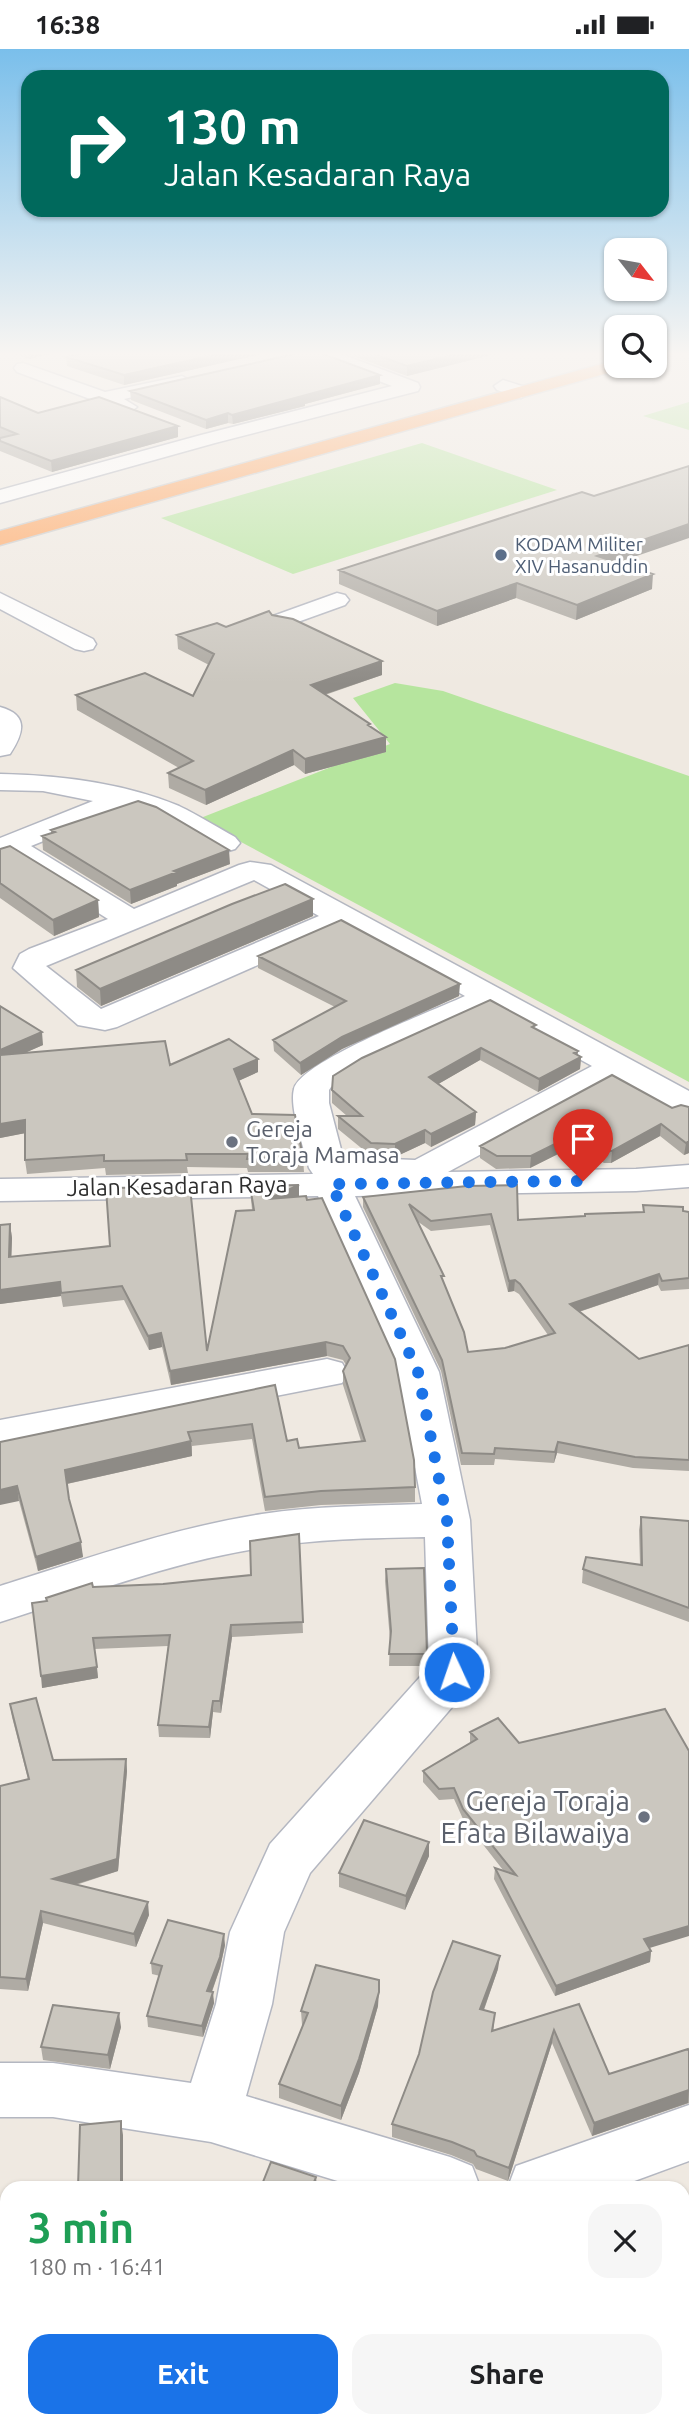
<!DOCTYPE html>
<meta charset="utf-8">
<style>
:root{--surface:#fff;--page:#f6f6f6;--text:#202124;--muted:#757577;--accent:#1a73e8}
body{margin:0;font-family:Ubuntu,sans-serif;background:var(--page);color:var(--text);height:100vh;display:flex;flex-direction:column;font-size:26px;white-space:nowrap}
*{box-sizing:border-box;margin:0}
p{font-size:23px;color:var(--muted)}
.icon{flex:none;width:38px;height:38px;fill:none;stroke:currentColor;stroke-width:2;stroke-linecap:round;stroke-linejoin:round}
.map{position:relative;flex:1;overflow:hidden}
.drawer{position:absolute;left:0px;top:2132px;width:690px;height:247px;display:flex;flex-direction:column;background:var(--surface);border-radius:21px 21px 0 0;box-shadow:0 2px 5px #0004}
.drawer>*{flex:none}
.guide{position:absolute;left:21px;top:21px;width:648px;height:147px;border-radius:21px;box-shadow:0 2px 5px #0004;background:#00695c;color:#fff;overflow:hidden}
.needle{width:46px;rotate:121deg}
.buttons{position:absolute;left:604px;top:189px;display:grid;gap:14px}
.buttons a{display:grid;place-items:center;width:63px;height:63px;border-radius:14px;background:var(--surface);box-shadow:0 2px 5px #0004;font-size:35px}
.pin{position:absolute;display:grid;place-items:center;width:60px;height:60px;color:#fff;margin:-72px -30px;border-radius:50% 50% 50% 0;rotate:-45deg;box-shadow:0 0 7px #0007}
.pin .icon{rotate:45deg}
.me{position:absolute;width:77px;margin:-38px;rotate:357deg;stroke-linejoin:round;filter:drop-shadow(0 0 5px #0008)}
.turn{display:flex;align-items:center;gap:24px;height:147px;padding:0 28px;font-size:32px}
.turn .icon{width:91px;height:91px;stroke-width:2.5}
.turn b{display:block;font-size:49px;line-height:60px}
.round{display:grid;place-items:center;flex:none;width:74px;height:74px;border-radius:21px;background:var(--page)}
.headline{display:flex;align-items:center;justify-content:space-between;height:119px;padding:0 28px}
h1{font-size:42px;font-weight:700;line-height:52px;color:#1e9e55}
.cta{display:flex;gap:14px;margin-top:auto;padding:14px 28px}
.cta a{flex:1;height:80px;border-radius:21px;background:var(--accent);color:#fff;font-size:28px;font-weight:700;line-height:80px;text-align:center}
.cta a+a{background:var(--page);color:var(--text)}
.status{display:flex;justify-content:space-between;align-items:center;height:49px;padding:0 35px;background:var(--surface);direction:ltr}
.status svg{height:19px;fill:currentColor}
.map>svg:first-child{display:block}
.green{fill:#b6e59e}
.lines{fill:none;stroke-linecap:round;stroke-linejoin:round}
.minor-casing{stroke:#b4b7c1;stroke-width:3}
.highway-casing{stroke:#c9c9c9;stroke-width:3}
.minor{fill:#fff;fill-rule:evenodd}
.highway{fill:#ffa35c;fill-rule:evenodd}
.wall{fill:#afaba4;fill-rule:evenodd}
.shaded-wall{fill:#8e8b86}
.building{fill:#cbc7bf;stroke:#8e8b86;stroke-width:2;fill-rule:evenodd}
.route{stroke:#1a73e8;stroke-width:12;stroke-dasharray:0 21.6}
.service-dot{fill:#5c6f8a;stroke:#fff;stroke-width:2.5}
.worship-dot{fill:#6b7280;stroke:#fff;stroke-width:2.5}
.labels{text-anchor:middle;stroke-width:6;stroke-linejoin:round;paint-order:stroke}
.far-service-label{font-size:19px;fill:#4e5e75;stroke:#fff;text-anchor:start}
.worship-label{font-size:23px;fill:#5b616d;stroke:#fff;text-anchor:start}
.street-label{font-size:23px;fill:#2e2e2e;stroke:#fff}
.near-worship-label{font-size:28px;fill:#5b616d;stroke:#fff;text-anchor:end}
</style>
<div class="status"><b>16:38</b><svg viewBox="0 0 49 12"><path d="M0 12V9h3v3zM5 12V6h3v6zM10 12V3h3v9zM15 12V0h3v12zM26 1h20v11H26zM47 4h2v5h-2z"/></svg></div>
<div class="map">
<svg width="689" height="2378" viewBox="0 0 689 2378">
<rect width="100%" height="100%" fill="#efe9e1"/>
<path class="green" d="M689 353V381L643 367Z
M422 394 557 441 293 525 161 469Z
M395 634 443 642 689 727V1033L198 770 390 695 353 649Z"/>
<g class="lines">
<defs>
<path id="minor" d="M308 302H333L418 334 420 338 418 342 215 394 0 454V441L201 386 392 337 311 306Z
M23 314 105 343 182 327 191 332 188 336 124 350 137 358 128 364 17 323 14 319 17 315Z
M503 331 528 339 530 343 521 349 497 341 494 337Z
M0 544 93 590 96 595 93 600 84 602 75 600 0 560Z
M337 544 345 546 349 551 345 556 281 579 273 577 269 572 273 567Z
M0 658C30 666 23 685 10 705L0 707Z
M0 725C58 726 124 734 179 757 198 766 217 778 235 788L240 794 235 800 225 803 215 800 158 769 125 759 31 797 134 860 239 816 250 813 271 816 689 1042V1067L676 1064 618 1031 448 1123 636 1120 689 1116V1138L636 1142 355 1147 439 1323 470 1471 478 1623 471 1636 310 1824 284 1883 272 1955 246 2047 450 2108 472 2117 480 2138H357L211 2093 53 2068H0V2014H53L191 2034 216 1955 230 1883 270 1795 429 1618 425 1488C370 1489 315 1490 261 1499 171 1513 86 1546 0 1573V1537C86 1510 172 1479 262 1465 315 1457 368 1457 422 1455L397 1323 318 1147 0 1152V1130L313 1125 309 1119C304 1099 289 1059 294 1040 300 1012 435 961 465 947L342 879 117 978 105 981 78 976 13 919 20 905 29 900 108 870 6 806 0 808V789L93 752 43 742 0 741ZM254 831 319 867 101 960 46 917ZM489 960 592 1017 415 1111 343 1108 329 1054V1041L331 1038 361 1019Z
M327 1310 342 1314 348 1324 342 1334 0 1401V1371Z
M689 2056V2112L618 2138H508L516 2117Z
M7 2285V2351L0 2354V2288Z"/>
<path id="highway" d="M654 302H675L672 306 654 310Z
M616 311V317H624L622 320 0 496V482Z"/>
</defs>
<use href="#minor" class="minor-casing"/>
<use href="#highway" class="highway-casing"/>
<use href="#minor" class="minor"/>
<use href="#highway" class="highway"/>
</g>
<path class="wall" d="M7 302H64L29 310Z
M275 302 124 336 67 317 66 308Z
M340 302H507L407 327Z
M380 335 305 355V357L233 375 228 374 206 380 131 351 130 342Z
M0 348 38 364 178 388 52 423 0 402V389H1L0 388Z
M618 514 652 540 576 571 516 549 437 577 339 535V521Z
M272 566 382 612V626L325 646 370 677 386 703 305 725 294 716 206 756 169 739 168 724 179 719 77 661 76 646 193 647 209 616 178 600 177 586 226 578Z
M51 781 230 815 177 835V837L131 855 43 801 42 787 51 784Z
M0 800 98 851 99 868 54 887 0 849Z
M313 850V867L101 957 77 938 76 921Z
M258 907 459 947 342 1000 301 1026 274 1002 273 991 335 958 258 919Z
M0 957 43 996 24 1004 170 1016 258 1010V1023L238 1032 252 1065 303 1109 304 1123H248L247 1119 187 1118 188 1124 106 1126 105 1119 27 1125 25 1111V1084L0 1089Z
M536 981 578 1002 577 1006 581 1008 580 1020 538 1043 480 1011 438 1035 476 1063 475 1076 431 1098 425 1094 395 1108 371 1107 338 1080V1067H347L332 1054V1041Z
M689 1058V1104L684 1106 660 1087 611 1114H604L574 1097 530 1119 496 1120 480 1109V1097L672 1059Z
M299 1136V1147L307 1151 415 1438V1453L321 1456 265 1462 252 1390 192 1397V1407L67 1435 69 1450 83 1508 38 1522 19 1452 0 1393 275 1336 287 1392 299 1399 361 1392 343 1336V1322L346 1316 343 1311 327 1307 171 1336 162 1298 149 1301 124 1251 63 1258 61 1247 0 1255V1176L10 1175 12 1189 11 1208 110 1197 207 1302 252 1161 250 1137Z
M467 1137 518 1171 584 1167 585 1165 643 1163V1156L689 1163V1240L661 1242 658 1236 579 1263 639 1310 689 1296V1422L633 1419 557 1404 554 1414 495 1410 494 1416H461L441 1322 363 1158V1148ZM417 1172 431 1182 490 1176 508 1243 514 1242 519 1245 548 1286 505 1299 468 1303 443 1232Z
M641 1468 689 1472V1573L582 1534 583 1520 640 1515 639 1481Z
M299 1485 303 1584 232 1588 221 1664 213 1663 210 1689 159 1688 158 1676 168 1597 94 1600 98 1629 42 1639 93 1538 163 1535 251 1526Z
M386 1520 427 1605 426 1617H389L390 1591 385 1532Z
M10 1655 53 1711 126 1710 127 1722 118 1822 76 1836 149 1866 136 1898 43 1874 28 1942 0 1940V1737L28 1730 12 1668Z
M470 1683 650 1899 651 1902 650 1913 555 1947 494 1830 495 1819 503 1821 463 1770 454 1750 439 1751 423 1733V1722L470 1694Z
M429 1793V1807L405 1861 339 1838V1824Z
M225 1896 220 1919 212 1943 214 1954 203 1988 148 1978 147 1967 160 1927 152 1925 151 1914Z
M498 1920 484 1961 494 1977 493 1982 579 1955 609 2025 689 2002V2054L592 2087 552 1994 508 2132 476 2120 473 2115 451 2106 392 2088V2075Z
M378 1957 359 2024 341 2071 279 2049V2035L303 1976H302L301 1962Z
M121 1978 110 2020 43 2011 41 1998Z
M7 2168V2273L0 2274V2170Z
M689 2181V2253L688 2251 682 2253V2183Z
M303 2371H600L597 2378H306L303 2376Z"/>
<path class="shaded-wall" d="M28 302H64L29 310Z
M232 302H275L124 336V326Z
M469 302H507L407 327V317Z
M380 326V335L305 355V357L233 375 232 366Z
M228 364V374L206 380V371Z
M178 377V388L52 423 51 412Z
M689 475V489L596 521 597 507Z
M653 525 652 540 576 571 577 556Z
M517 534 516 549 437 577V562Z
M382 612V626L311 650V636Z
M386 688V703L305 725V710Z
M293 701 294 716 206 756 205 741Z
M229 801 230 815 177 835V837L131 855 130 841 174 822Z
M313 850V867L101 957 100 940Z
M98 851 99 868 54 887 53 871Z
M460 935 459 947 342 1000 301 1026 300 1014 342 988Z
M42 983 43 996 0 1015V1001Z
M481 999 480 1011 428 1041 429 1028Z
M578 1002 577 1010 581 1008 580 1020 538 1043 539 1030Z
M258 1010V1023L234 1034V1020Z
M476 1063 475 1076 431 1098V1085Z
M25 1071 26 1084 0 1089V1075Z
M661 1075 660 1087 611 1114 612 1102Z
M425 1081V1094L395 1108V1095Z
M575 1085 574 1097 530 1119 531 1107Z
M689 1092V1104L684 1106 686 1094Z
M299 1136V1150H268Z
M10 1175 12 1189 11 1222 9 1208Z
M659 1225 658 1236 569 1266 570 1255Z
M515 1231 514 1242 508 1243 509 1232Z
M60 1233 61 1247 0 1255V1241Z
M161 1284 162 1298 149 1301 148 1287Z
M326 1293 327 1307 171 1336 170 1322Z
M191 1392 192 1407 66 1435 65 1421Z
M558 1393 557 1404 554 1414 555 1403Z
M17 1437 19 1452 0 1456V1441Z
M81 1493 83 1508 38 1522 36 1508Z
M231 1576 232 1588 221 1664 220 1652Z
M97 1618 98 1629 42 1639 41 1627Z
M213 1652V1663L210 1689 209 1678Z
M126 1710 127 1722 118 1822 54 1842 53 1830Z
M429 1793V1807L405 1861 406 1847Z
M148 1853 149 1866 136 1898 134 1885Z
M41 1862 43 1874 28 1942 26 1930Z
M689 1877V1887L643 1901 644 1890Z
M224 1885 225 1896 220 1919 208 1953 207 1942Z
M651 1902 650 1913 555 1947 556 1937Z
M500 1907 498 1920 479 1974 480 1960Z
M213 1943 214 1954 203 1988 202 1977Z
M379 1943 378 1957 359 2024 341 2071V2057Z
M119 1964 121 1978 110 2020 108 2006Z
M554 1981 552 1994 508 2132 509 2119Z
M689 2041 688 2054 592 2087 594 2074Z
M121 2072 123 2086V2138H121Z
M316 2128 317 2138H312Z
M689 2240 688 2251 682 2253 685 2241Z"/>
<path class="building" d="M92 302H232L124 326 66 308Z
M308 302H315L380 326 232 366 228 364 206 371 130 342Z
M366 302H469L407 317Z
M0 348 38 364 99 348 178 377 51 412 0 392V389L17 385 0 378Z
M689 417V475L597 507 653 525 577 556 517 534 437 562 339 521 582 443 594 447Z
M269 562 272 566 293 570 382 612 311 636 370 675 368 676 386 688 305 710 293 701 205 741 168 724 193 712 76 646 145 624 193 647 214 605 177 586 217 574 226 578Z
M138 752 156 758 229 801 174 822 177 823 130 841 42 787 55 783 51 781Z
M10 797 98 851 53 871 0 834V800Z
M285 835 313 850 100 940 76 921 232 855Z
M341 871 460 935 342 988 300 1014 273 991 346 952 258 907Z
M490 951 536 976 532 978 578 1002 574 1004 581 1008 539 1030 481 999 429 1028 476 1063 431 1085 425 1081 395 1095 371 1094 338 1067H362L332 1041 333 1027 362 1009Z
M0 957 42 983 0 1001Z
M229 990 258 1010 234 1020 252 1065 295 1066 303 1109 247 1110 248 1105H186L187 1111 104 1112V1106L25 1111V1071L0 1075V1006L165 992 170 1016Z
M612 1026 672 1059 681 1056 689 1058V1092L686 1094 661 1075 612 1102H605L575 1085 531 1107H497L480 1097Z
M299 1136 268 1150 306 1147 307 1151 322 1149 395 1310 414 1411 415 1438 321 1442 265 1448 252 1375 188 1383 191 1392 65 1421 69 1450 81 1493 36 1508 17 1437 0 1441V1393L275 1336 287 1392 297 1390 299 1399 365 1392 343 1322 350 1309 343 1297 326 1293 170 1322 161 1284 148 1287 122 1237 61 1244 60 1233 0 1241V1176L10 1175 9 1208 110 1197 106 1139 190 1138 207 1302 236 1162 254 1161 250 1137Z
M517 1136 518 1171 585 1167V1165L644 1163 643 1156 683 1158V1162L689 1163V1229L662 1232 659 1225 570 1255 639 1310 689 1296V1411L635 1408 558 1393 555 1403 495 1399 494 1405 462 1404 442 1311 363 1148 467 1137ZM409 1155 431 1172 491 1165 509 1232 515 1231 520 1235 555 1284 505 1299 468 1303 464 1283 441 1227H444Z
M641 1468 689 1472V1559L583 1520 586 1508 642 1516Z
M299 1485 303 1573 231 1576 220 1652H213L209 1678 158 1676 170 1586 93 1589 97 1618 41 1627 32 1554 47 1552 46 1549 92 1534 93 1538 163 1535 251 1526 250 1492Z
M424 1519 427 1605H389L391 1582 386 1520Z
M36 1649 53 1711 126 1710 117 1810 53 1830 148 1853 134 1885 41 1862 26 1930 0 1928V1737L29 1730 10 1655Z
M665 1660 689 1702V1877L644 1890 651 1902 556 1937 495 1819 516 1826 463 1760 454 1739 439 1740 423 1722 477 1690 470 1683 498 1669 519 1694Z
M364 1771 429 1793 406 1847 339 1824Z
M168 1871 224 1885 220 1908 207 1942 213 1943 202 1977 147 1967 162 1917 151 1914Z
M453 1892 500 1907 480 1960 495 1964 492 1982 579 1955 609 2025 688 2000 689 2002V2041L594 2074 554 1981 509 2119 477 2107 474 2102 452 2093 392 2075 419 2005 433 1943Z
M316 1916 379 1931V1943L359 2010 341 2057 279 2035 308 1964 301 1962Z
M53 1956 119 1964 108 2006 41 1998Z
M121 2072V2138H78L80 2076Z
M271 2113 316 2128 312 2138H261Z
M7 2168V2260L0 2261V2170Z
M689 2181V2240L685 2241 682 2236V2183Z
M7 2345V2371H67L68 2378H0V2347Z
M159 2371H241L240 2378H158Z
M313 2371H597L595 2378H327Z"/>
<linearGradient id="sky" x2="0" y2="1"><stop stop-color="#7abfeb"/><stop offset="0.48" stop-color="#f8f5f2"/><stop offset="1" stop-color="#f8f5f2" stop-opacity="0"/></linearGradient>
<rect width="689" height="635" fill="url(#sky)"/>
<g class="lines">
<path class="route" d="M454 1623 447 1471 418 1323 331 1135 583 1132"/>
</g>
<circle class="service-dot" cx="501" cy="506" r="7"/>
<g class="worship-dot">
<circle cx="232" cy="1093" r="7"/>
<circle cx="644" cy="1768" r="7"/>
</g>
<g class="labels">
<g class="far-service-label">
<text x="515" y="502">KODAM Militer<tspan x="515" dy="22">XIV Hasanuddin</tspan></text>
</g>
<g class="worship-label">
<text x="246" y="1088">Gereja<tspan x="246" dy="26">Toraja Mamasa</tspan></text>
</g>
<g class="street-label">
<text transform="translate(177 1137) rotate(-1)" y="8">Jalan Kesadaran Raya</text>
</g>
<g class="near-worship-label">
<text x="630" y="1762">Gereja Toraja<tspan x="630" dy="32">Efata Bilawaiya</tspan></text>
</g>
</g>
</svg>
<div class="buttons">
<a><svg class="needle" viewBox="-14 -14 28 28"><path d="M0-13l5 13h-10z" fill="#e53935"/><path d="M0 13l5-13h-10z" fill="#757577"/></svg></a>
<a><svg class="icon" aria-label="search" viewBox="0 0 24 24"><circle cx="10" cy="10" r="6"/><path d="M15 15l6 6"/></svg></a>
</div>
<div class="pin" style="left:583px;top:1132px;background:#d93025"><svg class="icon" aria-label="arrive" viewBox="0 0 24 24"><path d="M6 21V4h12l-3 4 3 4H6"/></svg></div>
<svg class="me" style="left:454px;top:1623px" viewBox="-20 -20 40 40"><circle r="17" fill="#1a73e8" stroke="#fff" stroke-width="3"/><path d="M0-11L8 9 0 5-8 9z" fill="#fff"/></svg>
<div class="guide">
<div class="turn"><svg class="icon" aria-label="right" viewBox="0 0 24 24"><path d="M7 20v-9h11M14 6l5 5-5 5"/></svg><div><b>130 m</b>Jalan Kesadaran Raya</div></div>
</div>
<section class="drawer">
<div class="headline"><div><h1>3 min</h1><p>180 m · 16:41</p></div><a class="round"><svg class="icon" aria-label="close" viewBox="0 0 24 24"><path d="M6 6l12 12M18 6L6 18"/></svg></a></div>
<div class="cta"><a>Exit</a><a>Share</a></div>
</section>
</div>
